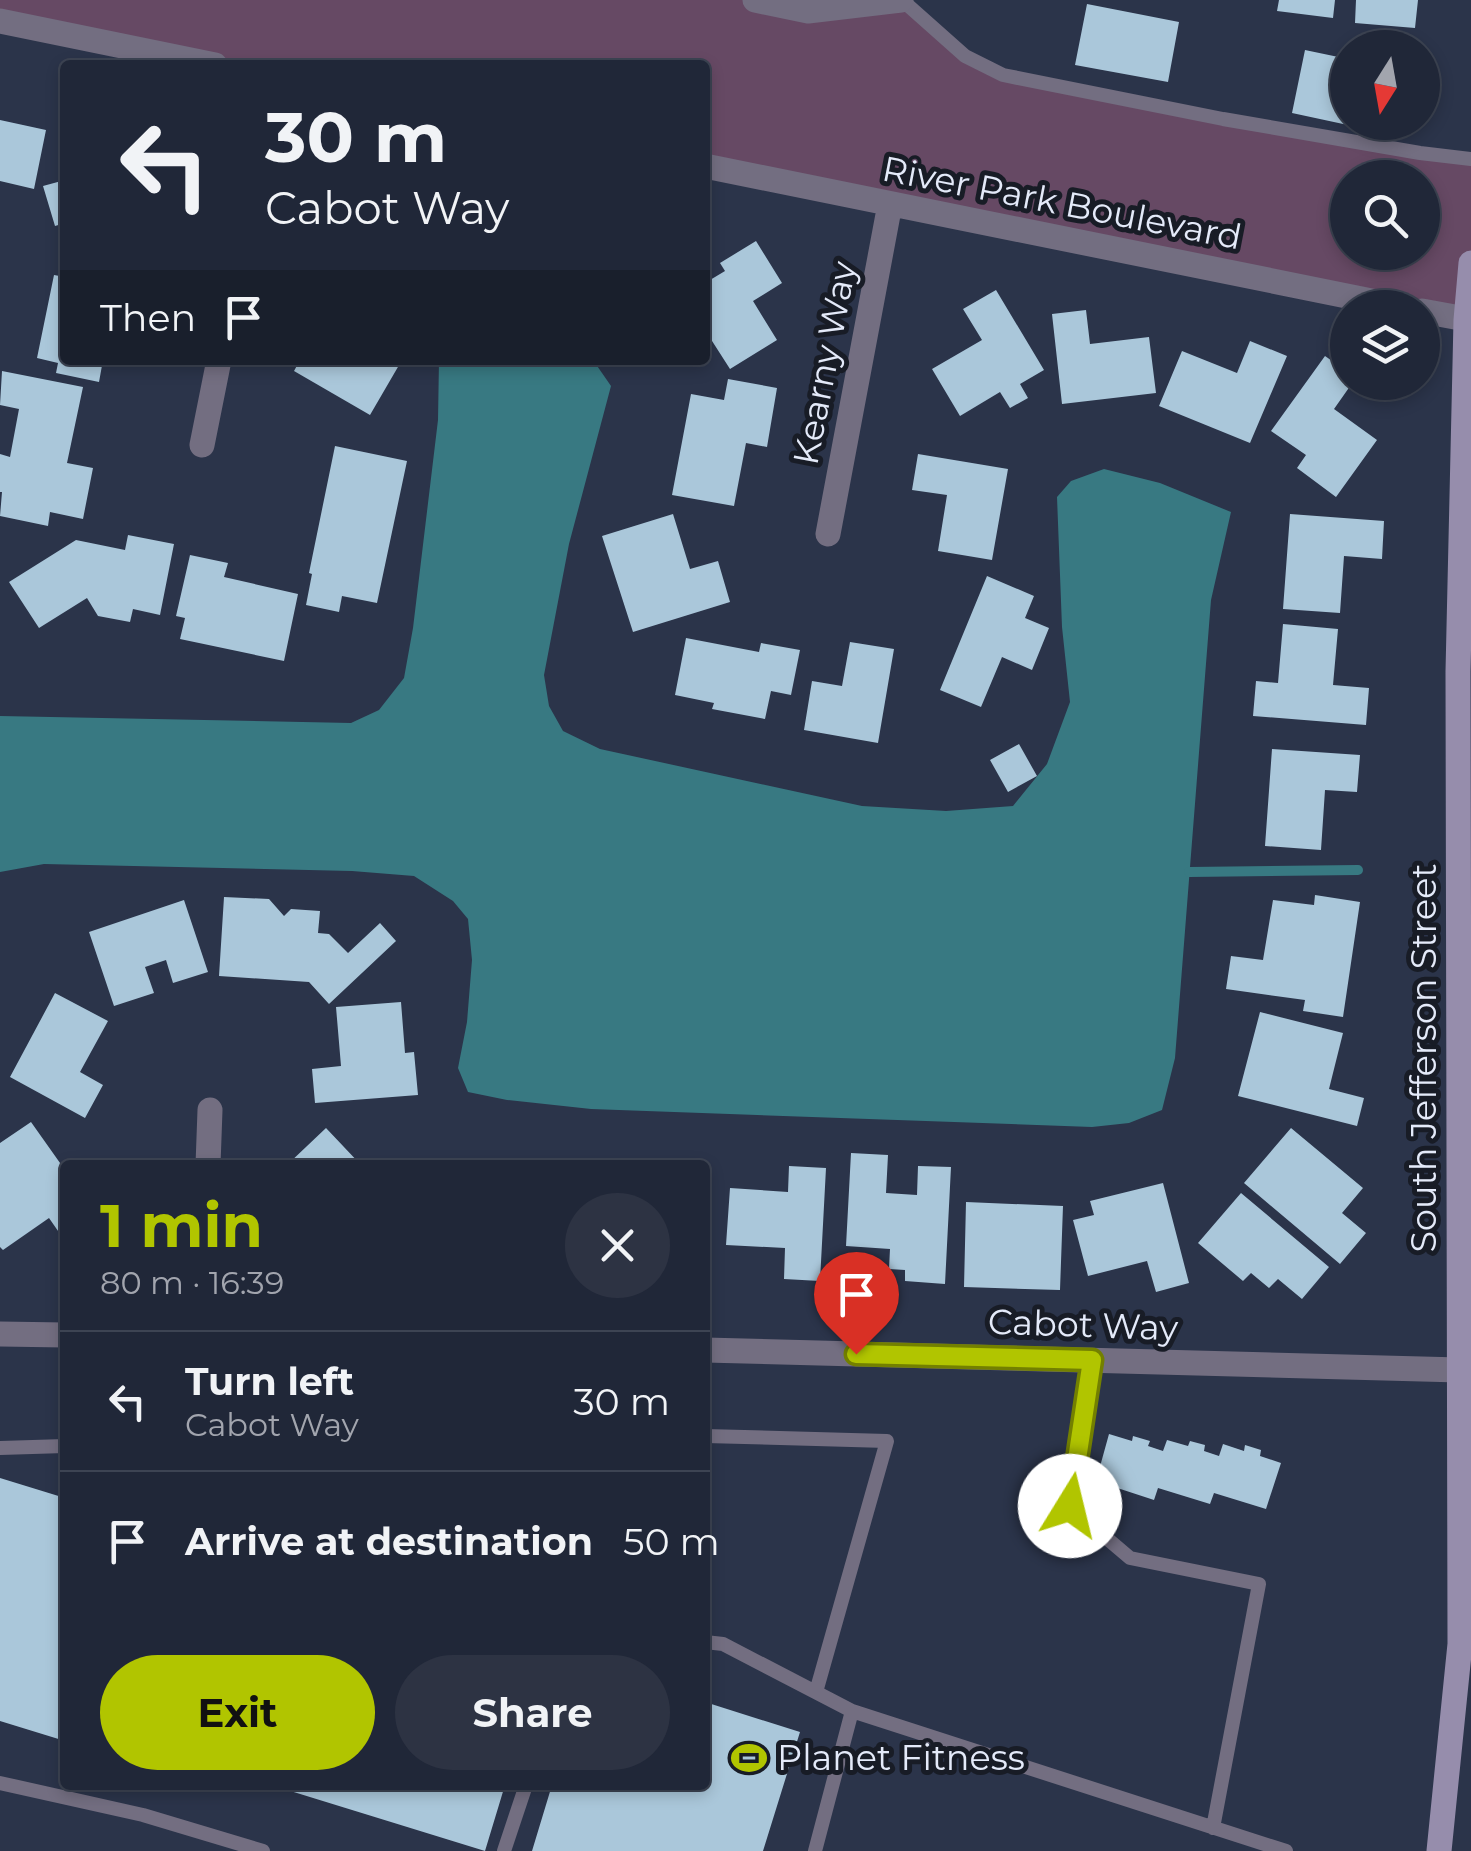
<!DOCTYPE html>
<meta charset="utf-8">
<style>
:root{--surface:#202738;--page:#2d3343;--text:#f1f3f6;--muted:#a2a5ae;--line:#3d4453;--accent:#b1c500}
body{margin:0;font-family:Montserrat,sans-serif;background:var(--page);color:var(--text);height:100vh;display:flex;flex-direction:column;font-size:38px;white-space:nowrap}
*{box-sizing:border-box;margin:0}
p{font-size:32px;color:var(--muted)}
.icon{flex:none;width:55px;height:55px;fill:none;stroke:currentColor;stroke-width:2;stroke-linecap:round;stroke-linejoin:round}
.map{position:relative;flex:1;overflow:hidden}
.panel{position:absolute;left:60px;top:1160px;width:650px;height:630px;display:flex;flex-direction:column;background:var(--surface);border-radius:10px;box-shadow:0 5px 15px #0003,0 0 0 2px var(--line)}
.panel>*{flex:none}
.hud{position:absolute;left:60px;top:60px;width:650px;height:305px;border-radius:10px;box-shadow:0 5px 15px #0003,0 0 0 2px var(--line);background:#202738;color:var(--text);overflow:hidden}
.needle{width:65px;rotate:191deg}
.buttons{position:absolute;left:1330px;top:30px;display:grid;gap:20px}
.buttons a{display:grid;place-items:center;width:110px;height:110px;border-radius:50%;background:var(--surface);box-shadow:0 5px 15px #0003,0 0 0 2px var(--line);font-size:50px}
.pin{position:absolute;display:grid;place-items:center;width:85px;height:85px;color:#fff;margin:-102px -42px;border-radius:50% 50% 50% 0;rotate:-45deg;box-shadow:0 0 10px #0007}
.pin .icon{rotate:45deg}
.me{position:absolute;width:110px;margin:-55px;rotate:9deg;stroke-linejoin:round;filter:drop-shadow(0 0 8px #0008)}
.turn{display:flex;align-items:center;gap:35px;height:210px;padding:0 40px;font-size:45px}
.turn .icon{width:130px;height:130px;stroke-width:2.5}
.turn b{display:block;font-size:70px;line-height:85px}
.then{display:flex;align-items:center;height:95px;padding:0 40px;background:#0003;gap:20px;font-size:38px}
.round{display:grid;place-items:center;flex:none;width:105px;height:105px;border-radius:52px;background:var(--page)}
.head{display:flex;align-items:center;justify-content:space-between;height:170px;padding:0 40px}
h1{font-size:60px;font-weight:700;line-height:75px;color:var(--accent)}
.cta{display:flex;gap:20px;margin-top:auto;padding:20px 40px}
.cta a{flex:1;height:115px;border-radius:60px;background:var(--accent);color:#111;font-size:40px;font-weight:700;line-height:115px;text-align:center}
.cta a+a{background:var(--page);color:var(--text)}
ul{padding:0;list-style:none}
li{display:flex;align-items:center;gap:30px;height:140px;padding:0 40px;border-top:2px solid var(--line)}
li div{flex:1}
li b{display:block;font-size:38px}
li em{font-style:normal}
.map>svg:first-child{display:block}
.green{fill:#664964;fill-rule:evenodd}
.water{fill:#387982}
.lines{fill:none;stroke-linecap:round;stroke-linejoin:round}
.stream{stroke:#387982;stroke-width:10}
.building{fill:#aac7da}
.lane{stroke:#736e81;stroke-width:14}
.street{stroke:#736e81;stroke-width:25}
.secondary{stroke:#968dac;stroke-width:25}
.route-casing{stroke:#738000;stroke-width:25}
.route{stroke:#b1c500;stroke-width:18}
.labels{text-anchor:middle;stroke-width:10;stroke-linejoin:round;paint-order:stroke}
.street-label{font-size:35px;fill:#e4eaf9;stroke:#181c26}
.poi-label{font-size:35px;fill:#e4eaf9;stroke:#181c26;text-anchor:start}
</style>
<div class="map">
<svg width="1471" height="1851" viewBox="0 0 1471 1851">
<rect width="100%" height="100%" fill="#2b344a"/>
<path class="green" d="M0 0H902L965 56 1003 75 1471 159V263L1466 320 705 166V65H215L0 21ZM1348 178H1422V252H1348Z"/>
<path class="water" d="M439 360H593L611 386 569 544 544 675 549 706 563 731 600 749 862 806 946 811 1013 806 1047 764 1070 702 1062 627 1057 497 1071 481 1104 469 1160 483 1231 512 1211 600 1175 1058 1162 1110 1129 1123 1092 1127 591 1109 507 1100 468 1092 458 1068 467 1022 472 960 468 919 453 901 414 876 352 871 44 864 0 872V716L351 723 379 710 404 678 413 628 438 420Z"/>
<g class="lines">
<path class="stream" d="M1189 872 1358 870"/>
</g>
<path class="building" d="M1279 0H1335L1333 18 1277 11Z
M1356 0H1418L1415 28 1355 23Z
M1087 4 1179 22 1168 82 1075 65Z
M1305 50 1348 59V122H1387L1385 133 1292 113Z
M0 120 46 130 34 189 0 181Z
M65 180V223L55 226 43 186Z
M756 241 782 283 753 301 777 340 730 369 705 330V283L725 271 720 263Z
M54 275 65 277V360H103L99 382 56 373 58 363 37 358Z
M996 290 1044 370 1020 384 1028 398 1010 408 1000 392 960 416 932 369 982 340 963 309Z
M1086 310 1090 344 1149 337 1156 393 1062 404 1052 314Z
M1250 341 1287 356 1250 443 1159 406 1182 351 1237 373Z
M1325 356 1348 372V382H1353L1334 409 1377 440 1336 497 1297 468 1306 455 1271 431Z
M300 360H402L370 415 294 371Z
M2 371 83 387 67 463 93 468 83 519 50 512 48 526 0 516 2 492H0V454L10 457 19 409 0 405Z
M728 379 777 388 767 447 746 443 734 506 672 495 691 394 724 400Z
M335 446 407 461 377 603 342 596 339 612 306 605 312 574 309 573Z
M918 454 1008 469 992 560 938 551 947 495 912 490Z
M673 514 690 569 718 561 730 602 633 632 602 536Z
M1290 514 1384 521 1382 559 1344 556 1340 613 1283 609Z
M128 535 174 544 160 615 133 609 130 622 98 616 87 598 39 628 9 582 76 540 125 550Z
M190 555 228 563 224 577 298 594 284 661 180 639 185 618 176 616Z
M987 576 1034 596 1025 618 1049 628 1032 670 1002 657 981 707 940 690Z
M1283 624 1338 629 1333 685 1369 688 1366 725 1253 716 1256 681 1278 683Z
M686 638 759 652 761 643 800 650 791 695 771 691 765 719 712 709 714 703 675 695Z
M850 642 894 649 878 743 804 730 812 681 842 686Z
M1019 744 1037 776 1008 792 990 760Z
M1272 749 1360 755 1357 792 1325 790 1321 850 1265 846Z
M1315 895 1360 902 1343 1017 1303 1011 1305 1000 1226 989 1231 956 1263 960 1273 900 1314 905Z
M224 897 269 899 284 916 291 909 320 911 318 933 329 934 348 953 380 923 396 941 329 1004 309 982 219 976Z
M184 900 208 972 173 983 166 960 145 967 154 993 114 1006 89 932Z
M55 993 108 1021 80 1072 103 1085 85 1118 10 1077Z
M401 1002 405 1053 414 1052 418 1095 315 1103 312 1069 341 1066 336 1007Z
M1260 1012 1343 1033 1329 1089 1364 1098 1357 1126 1238 1096Z
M31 1122 65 1170V1241L49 1218 3 1250 0 1247V1143Z
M326 1128 361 1165H287Z
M1291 1128 1363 1188 1342 1213 1366 1233 1340 1264 1244 1183Z
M851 1153 888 1155 886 1193 917 1195 918 1166 951 1167 945 1284 905 1281V1270L889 1269 890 1249 846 1246Z
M789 1166 826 1168 820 1281 784 1279 785 1248 726 1245 730 1188 788 1192Z
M1163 1183 1189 1283 1156 1292 1147 1261 1088 1276 1073 1220 1094 1215 1090 1201Z
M1241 1193 1329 1267 1302 1299 1278 1279 1269 1288 1251 1273 1243 1281 1198 1243Z
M966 1202 1063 1206 1060 1290 964 1287Z
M1109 1434 1132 1441 1133 1436 1150 1441 1148 1446 1163 1451 1167 1440 1188 1446 1190 1441 1205 1445 1204 1451 1219 1456 1223 1444 1244 1451 1245 1445 1261 1450 1260 1456 1281 1463 1266 1509 1214 1493 1210 1504 1158 1488 1154 1500 1096 1481Z
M0 1478 65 1498V1741L0 1721Z
M705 1702 800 1732 763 1851H532L552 1785H705Z
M271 1785H505L485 1851Z"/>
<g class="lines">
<path class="lane" d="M902 0 965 56 1003 75 1223 119 1420 153 1471 159
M1092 1360 1070 1507 1130 1558 1259 1584 1213 1828
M705 1436 887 1441 816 1692
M0 1448 65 1446
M705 1642 723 1644 852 1711 1286 1851
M0 1783 143 1815 263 1851
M504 1851 526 1785
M815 1851 852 1711"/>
<path class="street" d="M755 0 808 11 901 0
M0 21 215 65
M705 166 1406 308
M1422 311 1471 320
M202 445 219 360
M828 534 890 204
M208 1165 210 1110
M0 1334 65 1335
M705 1350 1460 1370"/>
<path class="secondary" d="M1439 1851 1460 1644 1458 672 1466 320 1471 263"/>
</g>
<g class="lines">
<defs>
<path id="route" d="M856 1354 1092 1360 1070 1506"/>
</defs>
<use href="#route" class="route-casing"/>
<use href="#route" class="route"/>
</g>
<defs>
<symbol id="stadium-bare" viewBox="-9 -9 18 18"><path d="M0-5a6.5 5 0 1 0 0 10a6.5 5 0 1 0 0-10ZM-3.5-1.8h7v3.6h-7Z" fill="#b1c500" stroke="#181c26" stroke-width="2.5" paint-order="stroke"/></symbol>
</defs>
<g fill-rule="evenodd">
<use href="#stadium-bare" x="724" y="1733" width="50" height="50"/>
</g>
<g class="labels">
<g class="street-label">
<text transform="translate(1062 203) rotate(11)" y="12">River Park Boulevard</text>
<text transform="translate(825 363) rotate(-79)" y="12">Kearny Way</text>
<text transform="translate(1424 1058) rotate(-90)" y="12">South Jefferson Street</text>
<text transform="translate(1083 1325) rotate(2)" y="12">Cabot Way</text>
</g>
<g class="poi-label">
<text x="777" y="1770">Planet Fitness</text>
</g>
</g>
</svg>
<div class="buttons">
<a><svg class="needle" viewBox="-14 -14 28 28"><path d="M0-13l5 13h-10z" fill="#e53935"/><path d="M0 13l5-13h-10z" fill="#a2a5ae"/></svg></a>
<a><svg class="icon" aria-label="search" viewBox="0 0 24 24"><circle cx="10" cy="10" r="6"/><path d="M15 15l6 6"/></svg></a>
<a><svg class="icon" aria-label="layers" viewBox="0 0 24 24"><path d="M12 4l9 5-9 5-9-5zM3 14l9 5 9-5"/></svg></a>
</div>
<div class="pin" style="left:856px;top:1354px;background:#d93025"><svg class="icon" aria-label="arrive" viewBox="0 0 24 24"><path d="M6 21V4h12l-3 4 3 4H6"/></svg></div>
<svg class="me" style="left:1070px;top:1506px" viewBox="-20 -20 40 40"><circle r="19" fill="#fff"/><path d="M0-13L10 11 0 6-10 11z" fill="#b1c500"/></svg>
<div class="hud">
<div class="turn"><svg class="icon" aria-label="left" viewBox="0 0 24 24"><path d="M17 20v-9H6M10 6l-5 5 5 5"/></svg><div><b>30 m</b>Cabot Way</div></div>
<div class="then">Then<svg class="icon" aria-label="arrive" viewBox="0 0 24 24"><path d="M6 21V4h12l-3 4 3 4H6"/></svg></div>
</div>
<section class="panel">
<div class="head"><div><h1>1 min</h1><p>80 m · 16:39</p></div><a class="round"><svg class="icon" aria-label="close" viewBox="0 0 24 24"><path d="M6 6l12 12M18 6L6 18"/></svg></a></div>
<ul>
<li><svg class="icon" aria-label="left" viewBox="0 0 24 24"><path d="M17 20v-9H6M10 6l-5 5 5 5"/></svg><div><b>Turn left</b><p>Cabot Way</p></div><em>30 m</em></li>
<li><svg class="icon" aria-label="arrive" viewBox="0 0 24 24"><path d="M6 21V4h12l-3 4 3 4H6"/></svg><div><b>Arrive at destination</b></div><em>50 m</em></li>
</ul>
<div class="cta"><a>Exit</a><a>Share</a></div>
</section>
</div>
